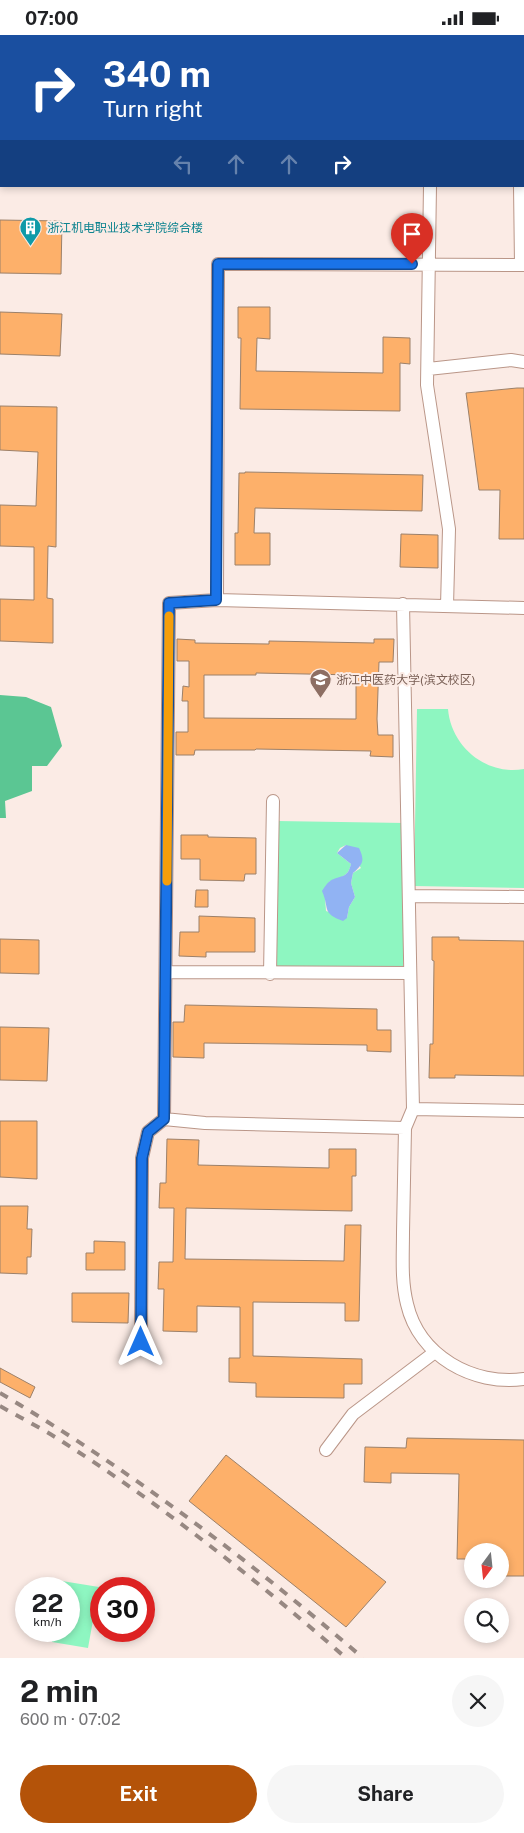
<!DOCTYPE html>
<meta charset="utf-8">
<style>
:root{--surface:#fff;--page:#f6f6f6;--text:#202124;--muted:#757577;--accent:#b45309}
body{margin:0;font-family:"Public Sans","Noto Sans SC",sans-serif;background:var(--page);color:var(--text);height:100vh;display:flex;flex-direction:column;font-size:19px;white-space:nowrap}
*{box-sizing:border-box;margin:0}
p{font-size:16px;color:var(--muted)}
.icon{flex:none;width:28px;height:28px;fill:none;stroke:currentColor;stroke-width:2;stroke-linecap:round;stroke-linejoin:round}
.map{position:relative;height:1623px;overflow:hidden}
.details{display:flex;flex-direction:column;background:var(--surface);flex:1}
.details>*{flex:none}
.banner{position:absolute;left:0px;top:0px;width:525px;height:152px;box-shadow:0 2px 8px #0003;background:#1a4fa0;color:#fff;overflow:hidden}
.needle{width:32px;rotate:195deg}
.fabs{position:absolute;left:464px;top:1508px;display:grid;gap:10px}
.fabs a{display:grid;place-items:center;width:45px;height:45px;border-radius:50%;background:var(--surface);box-shadow:0 2px 8px #0003;font-size:25px}
.speed{position:absolute;left:15px;top:1542px;display:flex;gap:10px;font-size:25px;font-weight:700;text-align:center}
.speed>*{display:grid;place-content:center;width:65px;height:65px;border-radius:50%;background:var(--surface);box-shadow:0 2px 8px #0003;line-height:1}
.speed small{font-size:12px;font-weight:400}
.speed .limit{border:8px solid #d22;background:#fff;color:#111}
.pin{position:absolute;display:grid;place-items:center;width:42px;height:42px;color:#fff;margin:-51px -21px;border-radius:50% 50% 50% 0;rotate:-45deg;box-shadow:0 0 5px #0007}
.pin .icon{rotate:45deg}
.me{position:absolute;width:55px;margin:-28px;rotate:0deg;stroke-linejoin:round;filter:drop-shadow(0 0 4px #0008)}
.turn{display:flex;align-items:center;gap:18px;height:105px;padding:0 20px;font-size:22px}
.turn .icon{width:65px;height:65px;stroke-width:2.5}
.turn b{display:block;font-size:35px;line-height:42px}
.lanes{display:flex;align-items:center;height:48px;padding:0 20px;background:#0003;justify-content:center;gap:25px;direction:ltr}
.lanes .off{opacity:.35}
.round{display:grid;place-items:center;flex:none;width:52px;height:52px;border-radius:26px;background:var(--page)}
.head{display:flex;align-items:center;justify-content:space-between;height:85px;padding:0 20px}
h1{font-size:30px;font-weight:700;line-height:38px}
.action{display:flex;gap:10px;margin-top:auto;padding:10px 20px}
.action a{flex:1;height:58px;border-radius:30px;background:var(--accent);color:#fff;font-size:20px;font-weight:700;line-height:58px;text-align:center}
.action a+a{background:var(--page);color:var(--text)}
.status{display:flex;justify-content:space-between;align-items:center;height:35px;padding:0 25px;background:var(--surface);direction:ltr}
.status svg{height:14px;fill:currentColor}
.map>svg:first-child{display:block}
.green{fill:#8ef6c1;fill-rule:evenodd}
.forest{fill:#5bc693}
.water{fill:#91b3f3}
.building{fill:#fdb06a;stroke:#9c8069;fill-rule:evenodd}
.lines{fill:none;stroke-linecap:round;stroke-linejoin:round}
.highway-tunnel{stroke:#d5c5bf;stroke-width:22;stroke-dasharray:22 11;stroke-linecap:butt}
.street-casing{stroke:#ba9688;stroke-width:14}
.primary-casing{stroke:#bb7284;stroke-width:21}
.street{stroke:#fff;stroke-width:12}
.primary{stroke:#ffc1d3;stroke-width:20}
.rail{stroke:#978882;stroke-width:4;stroke-dasharray:9 9;stroke-linecap:butt}
.route-casing{stroke:#114b97;stroke-width:12}
.route{stroke:#1a73e8;stroke-width:9}
.slow{stroke:#f59e0b;stroke-width:9}
.labels{text-anchor:middle;stroke-width:4;stroke-linejoin:round;paint-order:stroke}
.culture-label{font-size:12px;fill:#0d838f;stroke:#fbebe5;text-anchor:start}
.education-label{font-size:12px;fill:#785e54;stroke:#fbebe5;text-anchor:start}
</style>
<div class="status"><b>07:00</b><svg viewBox="0 0 49 12"><path d="M0 12V9h3v3zM5 12V6h3v6zM10 12V3h3v9zM15 12V0h3v12zM26 1h20v11H26zM47 4h2v5h-2z"/></svg></div>
<div class="map">
<svg width="524" height="1623" viewBox="0 0 524 1623">
<rect width="100%" height="100%" fill="#fbebe5"/>
<path class="green" d="M417 674H448C451 712 487 741 524 734V853L414 851Z
M277 786 405 788 403 935 275 932ZM346 810 361 833 353 838 351 848 355 862 349 872 347 883 326 876 325 863 329 847C341 841 348 843 351 829L337 818 340 813Z
M62 1546 99 1552 88 1613 52 1607 53 1596H69V1554H60Z"/>
<path class="forest" d="M0 660 26 662 51 672 62 711 47 731H32V756L5 766 6 783H0Z"/>
<path class="water" d="M346 810 359 813C365 826 363 829 353 838L351 848 355 862 349 872 347 883 343 886C321 878 330 874 322 856 324 853 327 848 330 846 341 839 347 845 351 829L337 818Z"/>
<path class="building" d="M0 185 62 186 61 239 0 238Z
M238 272H270V304L257 303 256 336 383 338V302L410 303V329L400 328V376L240 374 241 303H238Z
M0 277 62 279 60 321 0 319Z
M517 353H524V504H499L500 455H479L466 358Z
M0 371 57 372 56 512 48 511 47 563 53 564V608L0 606V564L34 565V512L0 511V470L36 471 38 417 0 415Z
M245 437 423 440 422 476 255 473 254 498H270V530H235V498H238L239 438H245Z
M401 499 438 500V533L400 532Z
M177 604 195 605V608L269 609V606L374 608V604H394L393 627H379L377 684 378 700H393V722L370 721 371 716 256 714 255 715H195L194 720H176V697H188V666H182L183 651 189 652V626H177ZM256 638 356 640V684L204 683V640H256Z
M181 800H208V802L256 803V839H245L244 846 200 845V824H181Z
M196 855H208V872H195Z
M199 881 255 883V917H206V922L179 921 180 897H199Z
M432 902H459V905L524 906V1041L455 1040V1043H429L430 1009H433L434 926 432 925Z
M0 904 39 905V939L0 938Z
M185 970 377 974V995H391V1017L367 1016V1010L204 1008V1023L173 1022V987H184Z
M0 992 49 993 47 1046 0 1045Z
M0 1086H37V1144L0 1142Z
M167 1104 199 1105 198 1130 329 1133V1114H356V1141H352V1176L186 1173 185 1224 344 1226 345 1190H361L359 1286H345V1268L253 1267V1321L362 1324V1349H344V1363L256 1362V1348L229 1347V1323H240V1272L197 1271V1297L163 1296 164 1254H158L159 1227H173L174 1173H159L160 1148H166Z
M0 1171H28L27 1194H32L31 1222H27V1239L0 1238Z
M94 1206 125 1207V1235H86V1218H94Z
M72 1258H129L128 1288 72 1287Z
M0 1333 35 1352 30 1363 0 1347Z
M407 1403 524 1405V1541H500V1516H472V1524H457L459 1439 391 1438V1448L364 1447 365 1412 406 1413Z
M226 1420 386 1547 346 1592 189 1466Z"/>
<g class="lines">
<path class="highway-tunnel" d="M0 113H1"/>
<defs>
<path id="street" d="M430 151 427 350 449 494 447 571
M520 151 521 229
M524 230 218 229 217 565 524 573
M428 334 511 325 524 327
M217 565 169 568 164 1084 205 1088 405 1093 413 1074
M403 569 413 1074 524 1076
M409 861 524 862
M166 937 410 938
M270 939 273 766
M405 1093C404 1128 404 1162 403 1197 403 1221 401 1245 407 1269 419 1321 473 1351 524 1344
M141 1307 142 1123 148 1097 164 1084
M326 1415 353 1379 435 1317"/>
<path id="primary" d="M0 83H1
M0 124H1"/>
</defs>
<use href="#street" class="street-casing"/>
<use href="#primary" class="primary-casing"/>
<use href="#street" class="street"/>
<use href="#primary" class="primary"/>
<path class="rail" d="M0 1358C129 1434 249 1525 363 1623
M0 1371C21 1383 43 1394 63 1407 163 1471 257 1545 346 1623"/>
</g>
<g class="lines">
<defs>
<path id="route" d="M141 1307 142 1123 148 1097 164 1084 169 568 216 565 218 229H412"/>
</defs>
<use href="#route" class="route-casing"/>
<use href="#route" class="route"/>
<path class="slow" d="M167 846 169 581"/>
</g>
<defs>
<symbol id="building-pin" viewBox="-11 -11 22 30"><path d="M0 17L-7.5 6A9.5 9.5 0 1 1 7.5 6Z" fill="#0f9aa8" stroke="#fbebe5"/><path d="M-4-6H4V6H1V3H-1V6H-4ZM-2.5-4.3h1.7v1.8h-1.7ZM.8-4.3h1.7v1.8H.8ZM-2.5-1h1.7V.8h-1.7ZM.8-1h1.7V.8H.8Z" fill="#fff"/></symbol>
<symbol id="university-pin" viewBox="-11 -11 22 30"><path d="M0 17L-7.5 6A9.5 9.5 0 1 1 7.5 6Z" fill="#8d6e63" stroke="#fbebe5"/><path d="M0-5L7-2L0 1L-7-2ZM-4 1L0 2.5L4 1V4Q0 6-4 4Z" fill="#fff"/></symbol>
</defs>
<g fill-rule="evenodd">
<use href="#building-pin" x="18" y="180" width="25" height="34"/>
<use href="#university-pin" x="308" y="632" width="25" height="34"/>
</g>
<g class="labels">
<g class="culture-label">
<text x="47" y="197">浙江机电职业技术学院综合楼</text>
</g>
<g class="education-label">
<text x="336" y="649">浙江中医药大学(滨文校区)</text>
</g>
</g>
</svg>
<div class="fabs">
<a><svg class="needle" viewBox="-14 -14 28 28"><path d="M0-13l5 13h-10z" fill="#e53935"/><path d="M0 13l5-13h-10z" fill="#757577"/></svg></a>
<a><svg class="icon" aria-label="search" viewBox="0 0 24 24"><circle cx="10" cy="10" r="6"/><path d="M15 15l6 6"/></svg></a>
</div>
<div class="speed"><div>22<small>km/h</small></div><div class="limit">30</div></div>
<div class="pin" style="left:412px;top:229px;background:#d93025"><svg class="icon" aria-label="arrive" viewBox="0 0 24 24"><path d="M6 21V4h12l-3 4 3 4H6"/></svg></div>
<svg class="me" style="left:141px;top:1307px" viewBox="-20 -20 40 40"><path d="M0-17L14 15 0 8-14 15z" fill="#1a73e8" stroke="#fff" stroke-width="4"/></svg>
<div class="banner">
<div class="turn"><svg class="icon" aria-label="right" viewBox="0 0 24 24"><path d="M7 20v-9h11M14 6l5 5-5 5"/></svg><div><b>340 m</b>Turn right</div></div>
<div class="lanes"><svg class="icon off" aria-label="left" viewBox="0 0 24 24"><path d="M17 20v-9H6M10 6l-5 5 5 5"/></svg><svg class="icon off" aria-label="ahead" viewBox="0 0 24 24"><path d="M12 20V5M6 11l6-6 6 6"/></svg><svg class="icon off" aria-label="ahead" viewBox="0 0 24 24"><path d="M12 20V5M6 11l6-6 6 6"/></svg><svg class="icon" aria-label="right" viewBox="0 0 24 24"><path d="M7 20v-9h11M14 6l5 5-5 5"/></svg></div>
</div>
</div>
<section class="details">
<div class="head"><div><h1>2 min</h1><p>600 m · 07:02</p></div><a class="round"><svg class="icon" aria-label="close" viewBox="0 0 24 24"><path d="M6 6l12 12M18 6L6 18"/></svg></a></div>
<div class="action"><a>Exit</a><a>Share</a></div>
</section>
